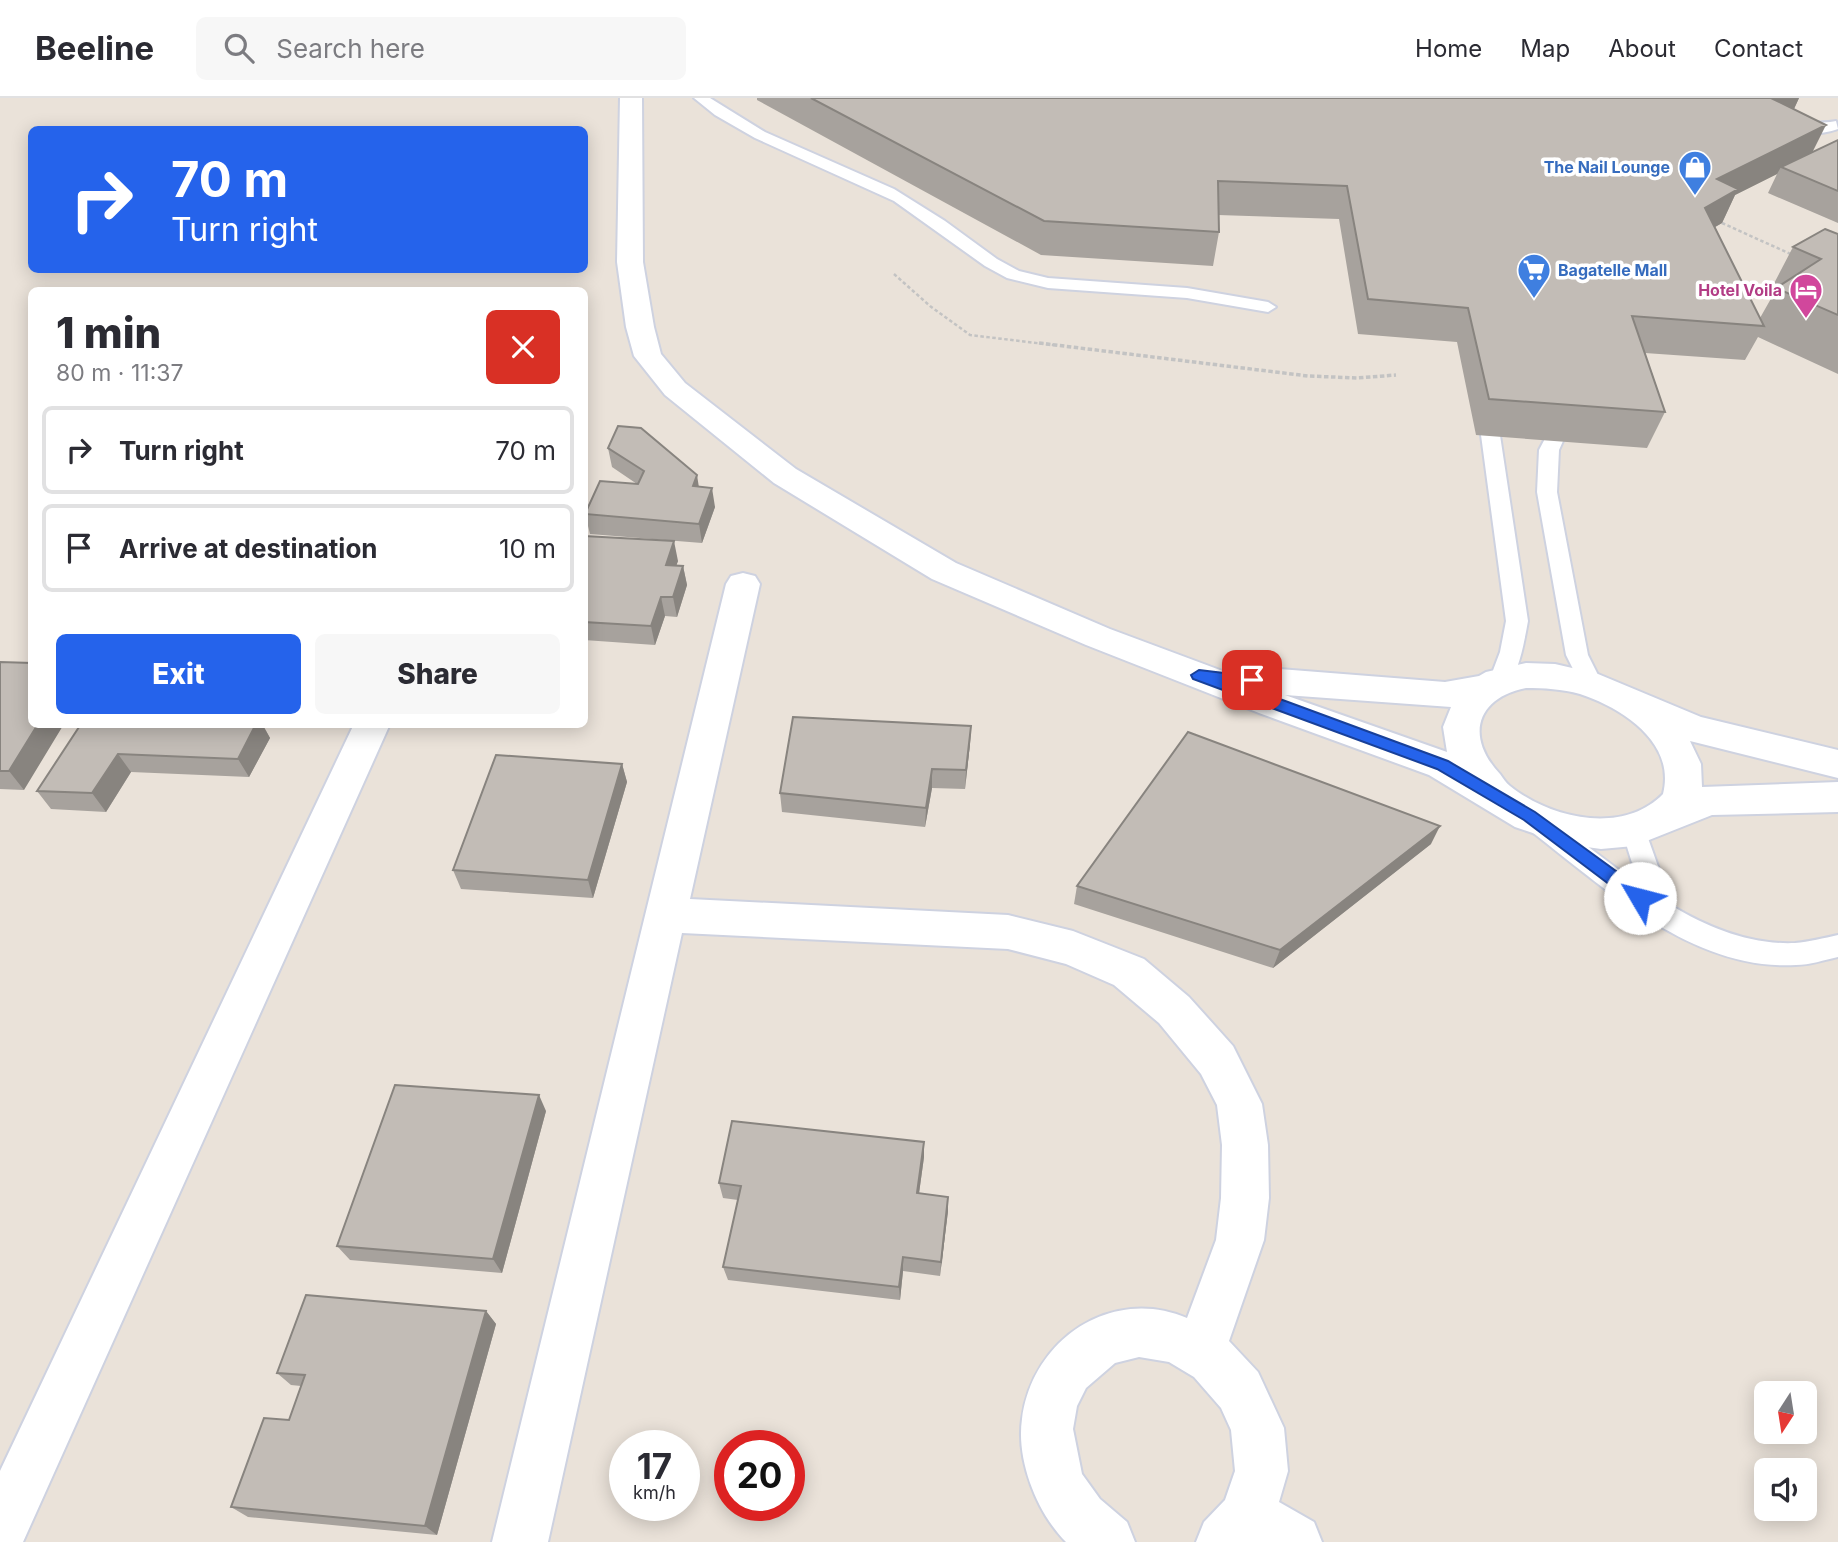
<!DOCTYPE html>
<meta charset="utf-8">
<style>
:root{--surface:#fff;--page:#f7f7f7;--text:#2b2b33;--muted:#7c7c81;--line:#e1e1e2;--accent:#2563eb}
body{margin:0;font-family:Inter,sans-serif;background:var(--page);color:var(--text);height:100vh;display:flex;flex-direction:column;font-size:26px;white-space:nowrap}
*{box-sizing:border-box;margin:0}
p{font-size:23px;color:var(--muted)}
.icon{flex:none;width:38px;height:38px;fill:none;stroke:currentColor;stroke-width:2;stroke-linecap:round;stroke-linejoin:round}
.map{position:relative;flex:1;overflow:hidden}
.sheet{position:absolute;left:28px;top:189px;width:560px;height:441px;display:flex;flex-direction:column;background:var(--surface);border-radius:10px;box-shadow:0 4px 18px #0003}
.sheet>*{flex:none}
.hud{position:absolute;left:28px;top:28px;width:560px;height:147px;border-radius:10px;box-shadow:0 4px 18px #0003;background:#2563eb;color:#fff;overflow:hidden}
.needle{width:46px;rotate:192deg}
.buttons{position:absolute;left:1754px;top:1283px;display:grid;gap:14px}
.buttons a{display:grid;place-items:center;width:63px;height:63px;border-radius:10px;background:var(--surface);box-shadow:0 4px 18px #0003;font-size:35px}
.speed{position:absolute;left:609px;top:1332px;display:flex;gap:14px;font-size:35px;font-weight:700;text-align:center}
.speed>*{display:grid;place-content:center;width:91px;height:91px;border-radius:50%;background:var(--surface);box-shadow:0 4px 18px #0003;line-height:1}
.speed small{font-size:18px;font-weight:400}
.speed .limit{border:10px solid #d22;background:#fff;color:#111}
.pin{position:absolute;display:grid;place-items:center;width:60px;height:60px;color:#fff;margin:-30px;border-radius:14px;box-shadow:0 4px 10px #0006}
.me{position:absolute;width:77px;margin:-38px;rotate:307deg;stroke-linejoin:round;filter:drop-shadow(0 0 5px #0008)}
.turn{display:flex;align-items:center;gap:24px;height:147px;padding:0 28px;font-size:32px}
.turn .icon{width:91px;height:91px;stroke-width:2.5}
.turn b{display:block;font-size:49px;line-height:60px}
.round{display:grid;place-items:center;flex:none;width:74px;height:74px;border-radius:10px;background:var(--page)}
.summary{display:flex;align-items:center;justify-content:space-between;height:119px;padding:0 28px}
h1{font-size:42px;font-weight:800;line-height:52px}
.cta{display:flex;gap:14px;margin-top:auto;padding:14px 28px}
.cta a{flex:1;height:80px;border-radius:10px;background:var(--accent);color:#fff;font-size:28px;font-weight:800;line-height:80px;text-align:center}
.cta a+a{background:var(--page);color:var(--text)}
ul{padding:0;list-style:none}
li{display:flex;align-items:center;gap:21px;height:88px;margin:0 14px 10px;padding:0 14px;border:4px solid var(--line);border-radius:10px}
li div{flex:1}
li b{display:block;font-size:26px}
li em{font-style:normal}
header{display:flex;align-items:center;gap:42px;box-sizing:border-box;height:98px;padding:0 35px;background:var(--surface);border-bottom:2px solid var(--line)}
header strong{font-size:33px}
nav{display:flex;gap:38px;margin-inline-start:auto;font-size:24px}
.search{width:490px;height:63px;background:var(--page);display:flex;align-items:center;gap:18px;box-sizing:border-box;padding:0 24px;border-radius:10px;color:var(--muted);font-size:26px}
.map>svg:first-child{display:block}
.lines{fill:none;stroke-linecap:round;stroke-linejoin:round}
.service-casing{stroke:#ced2e0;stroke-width:4}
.minor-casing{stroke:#ced2e0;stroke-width:4}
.secondary-casing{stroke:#ced2e0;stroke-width:4}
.path-far1{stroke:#c3c3c3;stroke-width:2.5;stroke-dasharray:3.5 2.5;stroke-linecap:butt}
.path{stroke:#c3c3c3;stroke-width:3.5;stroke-dasharray:4.5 2.5;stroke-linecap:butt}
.service{fill:#fff;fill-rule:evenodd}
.minor{fill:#fff;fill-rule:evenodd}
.secondary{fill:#fff;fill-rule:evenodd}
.wall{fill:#a7a29d}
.shaded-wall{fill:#88847f}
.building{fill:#c2bcb6;stroke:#88847f;stroke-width:2}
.route{fill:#2563eb;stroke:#184099;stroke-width:2}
.labels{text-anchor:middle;stroke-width:7;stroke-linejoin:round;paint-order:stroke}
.far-shop-label{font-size:16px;font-weight:bold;fill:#366cbe;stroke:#fff;text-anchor:end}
.far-hotel-label{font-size:16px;font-weight:bold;fill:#b23c85;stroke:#fff;text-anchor:end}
</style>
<header>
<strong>Beeline</strong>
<div class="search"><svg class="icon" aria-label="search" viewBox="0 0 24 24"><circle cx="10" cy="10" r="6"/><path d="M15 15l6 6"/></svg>Search here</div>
<nav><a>Home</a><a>Map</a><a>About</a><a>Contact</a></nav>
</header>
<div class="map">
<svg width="1838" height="1444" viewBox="0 0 1838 1444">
<rect width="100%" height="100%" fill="#eae2d9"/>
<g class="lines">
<defs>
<path id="service" d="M694 0H710L765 34 894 91 945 123 997 161 1019 173 1048 180 1187 190 1268 204 1276 209 1268 214 1187 200 1048 190 1007 180 985 168 894 103 755 40 715 17Z
M1836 23 1838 31C1824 36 1797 40 1785 30 1794 23 1822 26 1836 23Z
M1503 307 1512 313 1498 324 1528 523C1524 545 1520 569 1508 589L1500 591 1492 589 1489 583 1500 554 1506 523 1479 322Z
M1542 312 1549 314 1567 334 1559 352 1557 394 1588 557 1602 585 1599 591 1591 593 1583 591 1566 557 1537 394 1539 352 1548 335 1533 318Z
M1541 717 1550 720 1639 787 1622 733 1625 726 1634 723 1643 726 1672 808C1709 830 1751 847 1795 845 1809 844 1824 840 1838 837V859C1824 862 1810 867 1796 867 1694 873 1607 792 1532 734L1529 727 1532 720Z"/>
<path id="minor" d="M743 475 755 478 760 486 690 801 1008 817 1073 833 1144 861 1189 899 1233 948 1262 1006 1268 1047 1269 1100 1264 1142 1229 1243 1258 1274 1284 1330 1288 1373 1279 1404 1314 1424 1322 1444H1196L1204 1424 1225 1402 1235 1373 1231 1332 1221 1310 1194 1279 1169 1264 1139 1259 1115 1265 1086 1290 1077 1308 1073 1331 1082 1376 1100 1401 1127 1424 1135 1444H1066C1037 1415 1016 1362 1022 1321 1032 1241 1112 1188 1187 1220L1216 1142 1221 1100 1222 1047 1217 1007 1201 976 1159 925 1114 887 1066 866 1008 851 682 835 548 1444H492L726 486 731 478Z
M354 626H390L23 1444H0V1373Z"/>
<path id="secondary" d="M620 0H642L643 164 654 229 661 256 685 285 796 371 956 465 1110 531 1228 575 1242 568 1445 584 1479 578 1486 574 1526 565 1555 566 1598 576 1701 619 1838 652V680L1690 643 1701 666 1702 689 1838 684V714L1712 717 1634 748 1601 751 1565 746 1515 729 1429 677 1259 615 1086 547 932 481 774 385 665 297 634 258 626 229 617 164ZM1526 590C1544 590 1562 591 1580 596 1622 610 1676 644 1663 696 1623 737 1551 721 1510 688 1506 685 1503 680 1500 676 1465 639 1476 600 1526 590ZM1285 597 1451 609 1443 629 1447 654Z"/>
</defs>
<use href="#service" class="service-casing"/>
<use href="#minor" class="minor-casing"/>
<use href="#secondary" class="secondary-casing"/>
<path class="path-far1" d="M1722 125 1795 158
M894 176 930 208 970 237 1053 247"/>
<path class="path" d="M1039 245 1308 278 1357 280 1396 277"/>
<use href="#service" class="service"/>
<use href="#minor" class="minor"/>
<use href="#secondary" class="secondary"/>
</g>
<path class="wall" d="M757 0H1799L1794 11 1812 54 1838 42V125L1768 95 1777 76 1735 97 1722 125 1715 129 1760 220 1773 197 1769 195 1793 149 1838 136V276L1758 239 1745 262 1645 255 1665 314 1647 350 1476 337 1457 244 1358 236 1339 121 1218 117 1219 134 1213 168 1041 157 757 2Z
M608 350 698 389 715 409 702 445 590 436 585 416 637 386 612 369Z
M584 438 678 463 676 467 683 468 687 487 677 519 665 518 655 547 584 542Z
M0 564 24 692 0 691Z
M81 626H269L263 627 270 640 249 679 131 674 106 714 51 711 37 693Z
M971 628 970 646 965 691 932 690 925 729 782 714 780 695Z
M622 666 627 684 593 800 461 791 453 772Z
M1431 746 1273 870 1074 806 1077 788Z
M546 1013 502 1175 350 1162 337 1148Z
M924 1059 919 1095 948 1099V1113L940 1178 903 1173 900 1202 728 1182 723 1169 738 1102 723 1100 719 1085Z
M486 1213 496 1226 437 1437 248 1419 231 1409 289 1322 301 1288 291 1287 277 1275Z"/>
<path class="shaded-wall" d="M1762 0H1799L1793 13Z
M1826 27 1810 59 1781 69 1777 76 1735 97 1722 125 1689 144 1717 81Z
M697 377 700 396 693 388Z
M712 390 715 409 702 445 699 426Z
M674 443 678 463 670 486 666 467Z
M683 468 687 487 677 519 673 499Z
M661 499 665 518 655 547 651 528Z
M38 626H64L24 692 9 673Z
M256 626H262L270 640 249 679 238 661Z
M971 628 970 646 965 691 966 672Z
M118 656 131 674 106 714 92 695Z
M622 666 627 684 593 800 588 782Z
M932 671V690L925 729 926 710Z
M1440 728 1431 746 1273 870 1280 852Z
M539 997 546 1013 502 1175 493 1161Z
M924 1044V1059L917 1110V1095Z
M948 1099V1113L940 1178 941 1164Z
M903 1159V1173L900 1202 899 1189Z
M486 1213 496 1226 437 1437 425 1428Z"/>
<path class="building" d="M811 0H1771L1826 27 1717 81 1738 91 1705 110 1764 228 1632 218 1665 314 1489 301 1468 210 1368 201 1347 88 1218 83 1219 134 1044 123Z
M1838 42V93L1781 69Z
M1825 131 1838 136V217L1776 190 1821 161 1793 149Z
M618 328 641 330 697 377 693 388 712 390 699 426 585 416 600 383 638 386 644 373 608 350Z
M584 438 674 443 666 467 683 468 673 499H661L651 528 584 524Z
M0 564 32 565V626H38L9 673H0Z
M793 619 971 628 966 672 932 671 926 710 780 695Z
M81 626H256L238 661 118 656 92 695 37 693Z
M1188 634 1440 728 1280 852 1077 788Z
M496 657 622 666 588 782 453 772Z
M395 987 539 997 493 1161 337 1148Z
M732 1023 924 1044 917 1095 948 1099 941 1164 903 1159 899 1189 723 1169 741 1088 719 1085Z
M306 1197 486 1213 425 1428 231 1409 264 1320 289 1322 305 1277 277 1275Z"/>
<path class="route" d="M1199 572 1257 579 1259 582 1257 586H1239L1448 663 1535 714 1646 795 1648 800 1646 805H1634L1524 722 1437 671 1193 581 1191 577Z"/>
<defs>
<symbol id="shop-pin" viewBox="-11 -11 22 30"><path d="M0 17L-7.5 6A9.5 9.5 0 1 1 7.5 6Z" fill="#3f7fe0" stroke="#fff"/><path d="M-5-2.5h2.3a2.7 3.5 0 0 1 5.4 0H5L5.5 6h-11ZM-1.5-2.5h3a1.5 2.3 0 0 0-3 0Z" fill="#fff"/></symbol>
<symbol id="supermarket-pin" viewBox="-11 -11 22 30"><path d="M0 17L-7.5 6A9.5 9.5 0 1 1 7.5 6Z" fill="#3f7fe0" stroke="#fff"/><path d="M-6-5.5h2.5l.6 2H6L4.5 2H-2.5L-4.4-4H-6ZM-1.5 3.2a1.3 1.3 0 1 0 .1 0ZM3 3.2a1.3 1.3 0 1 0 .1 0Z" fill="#fff"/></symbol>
<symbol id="hotel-pin" viewBox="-11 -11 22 30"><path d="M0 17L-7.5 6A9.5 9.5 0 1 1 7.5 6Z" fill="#d1479c" stroke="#fff"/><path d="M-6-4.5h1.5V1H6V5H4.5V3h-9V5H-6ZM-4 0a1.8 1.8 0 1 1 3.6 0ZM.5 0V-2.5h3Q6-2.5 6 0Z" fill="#fff"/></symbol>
</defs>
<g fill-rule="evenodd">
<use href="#shop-pin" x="1676" y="50" width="38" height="52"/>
<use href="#supermarket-pin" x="1515" y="153" width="38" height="52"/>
<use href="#hotel-pin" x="1787" y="173" width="38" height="52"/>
</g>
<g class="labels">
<g class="far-shop-label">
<text x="1670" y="75">The Nail Lounge</text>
<text x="1558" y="178" text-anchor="start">Bagatelle Mall</text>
</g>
<g class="far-hotel-label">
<text x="1782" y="198">Hotel Voila</text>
</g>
</g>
</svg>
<div class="buttons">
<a><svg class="needle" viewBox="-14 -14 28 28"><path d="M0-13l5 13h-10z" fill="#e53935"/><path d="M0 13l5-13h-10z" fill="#7c7c81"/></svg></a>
<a><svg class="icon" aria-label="sound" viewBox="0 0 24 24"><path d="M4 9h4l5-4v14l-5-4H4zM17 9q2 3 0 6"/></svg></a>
</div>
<div class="speed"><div>17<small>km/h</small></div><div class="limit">20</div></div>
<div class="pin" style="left:1252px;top:582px;background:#d93025"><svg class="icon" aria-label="arrive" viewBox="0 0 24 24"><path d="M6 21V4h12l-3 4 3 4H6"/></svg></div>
<svg class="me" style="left:1640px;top:800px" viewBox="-20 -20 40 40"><circle r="19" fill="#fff"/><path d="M0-13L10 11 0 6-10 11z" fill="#2563eb"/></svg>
<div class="hud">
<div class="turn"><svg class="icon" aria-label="right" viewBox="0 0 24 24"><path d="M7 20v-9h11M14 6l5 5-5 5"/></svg><div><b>70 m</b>Turn right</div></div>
</div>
<section class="sheet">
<div class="summary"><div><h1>1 min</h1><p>80 m · 11:37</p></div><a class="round" style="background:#d93025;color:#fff"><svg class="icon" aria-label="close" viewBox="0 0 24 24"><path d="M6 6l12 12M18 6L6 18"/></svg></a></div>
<ul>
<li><svg class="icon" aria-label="right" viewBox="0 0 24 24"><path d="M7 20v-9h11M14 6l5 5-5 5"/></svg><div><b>Turn right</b></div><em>70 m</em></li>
<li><svg class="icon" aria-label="arrive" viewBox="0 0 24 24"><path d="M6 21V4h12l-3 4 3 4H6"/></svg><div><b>Arrive at destination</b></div><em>10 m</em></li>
</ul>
<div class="cta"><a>Exit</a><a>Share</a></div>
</section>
</div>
